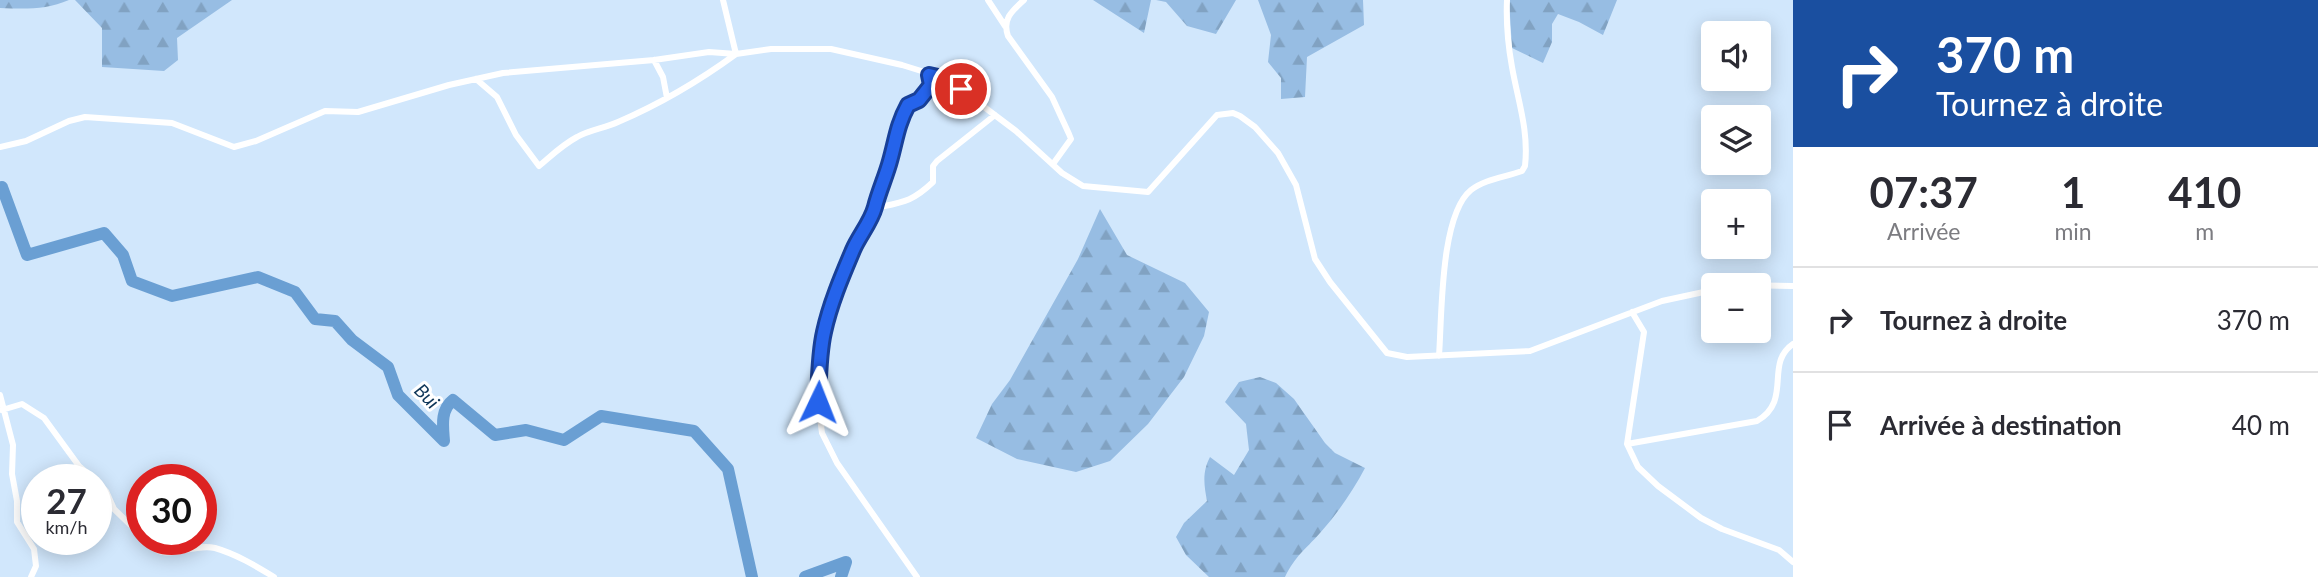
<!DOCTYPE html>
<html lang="fr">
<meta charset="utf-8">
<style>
:root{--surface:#fff;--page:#f7f7f7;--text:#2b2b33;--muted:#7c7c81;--line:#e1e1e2}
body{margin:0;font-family:Lato,sans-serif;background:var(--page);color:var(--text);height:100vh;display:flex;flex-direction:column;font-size:26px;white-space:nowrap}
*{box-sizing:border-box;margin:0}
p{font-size:23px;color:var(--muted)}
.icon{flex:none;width:38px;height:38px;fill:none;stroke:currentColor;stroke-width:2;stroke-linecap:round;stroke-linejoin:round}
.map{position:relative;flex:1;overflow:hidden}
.side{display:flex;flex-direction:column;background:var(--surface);width:525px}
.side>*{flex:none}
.banner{background:#1a4fa0;color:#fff;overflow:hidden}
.tools{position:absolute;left:1701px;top:21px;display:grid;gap:14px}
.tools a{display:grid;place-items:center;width:70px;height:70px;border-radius:7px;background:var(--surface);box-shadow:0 4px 18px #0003;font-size:35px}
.speed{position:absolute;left:21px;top:464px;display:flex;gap:14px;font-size:35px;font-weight:700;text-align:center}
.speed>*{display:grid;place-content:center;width:91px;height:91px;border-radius:50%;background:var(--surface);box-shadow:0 4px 18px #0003;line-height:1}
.speed small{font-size:18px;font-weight:400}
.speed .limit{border:10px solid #d22;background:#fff;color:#111}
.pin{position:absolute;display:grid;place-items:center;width:60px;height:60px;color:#fff;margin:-30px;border:4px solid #fff;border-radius:50%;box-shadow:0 2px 7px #0007}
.me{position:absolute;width:77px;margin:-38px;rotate:2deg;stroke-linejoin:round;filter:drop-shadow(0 0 5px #0008)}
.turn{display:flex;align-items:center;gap:24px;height:147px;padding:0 28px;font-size:32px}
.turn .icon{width:91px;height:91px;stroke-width:2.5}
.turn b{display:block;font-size:49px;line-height:60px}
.eta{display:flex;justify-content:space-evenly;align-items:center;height:119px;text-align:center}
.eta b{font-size:42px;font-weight:700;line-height:49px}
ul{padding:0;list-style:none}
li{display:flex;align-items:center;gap:21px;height:105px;padding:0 28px;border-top:2px solid var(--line)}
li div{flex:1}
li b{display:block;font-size:26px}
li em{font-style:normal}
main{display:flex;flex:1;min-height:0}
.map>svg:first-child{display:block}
.forest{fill:url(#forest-firs)}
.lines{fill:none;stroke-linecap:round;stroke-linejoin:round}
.river{stroke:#6a9fd3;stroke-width:12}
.minor{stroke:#fff;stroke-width:6}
.route-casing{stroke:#184099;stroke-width:18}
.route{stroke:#2563eb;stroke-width:12}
.labels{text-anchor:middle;stroke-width:6;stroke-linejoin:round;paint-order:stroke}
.water-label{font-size:19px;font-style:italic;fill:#0d3558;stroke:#fff}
</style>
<main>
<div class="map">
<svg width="1793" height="577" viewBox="0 0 1793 577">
<defs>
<pattern id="forest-firs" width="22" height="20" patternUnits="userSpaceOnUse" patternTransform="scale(1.75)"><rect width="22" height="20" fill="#97bde3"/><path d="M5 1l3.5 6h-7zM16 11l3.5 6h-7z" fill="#81a2c2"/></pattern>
</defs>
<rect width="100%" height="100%" fill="#d1e7fc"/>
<path class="forest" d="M0 0H69C46 10 25 9 0 8Z
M75 0H232L177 38 178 60 164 71 102 67V28Z
M1093 0H1151L1144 33Z
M1156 0H1236L1216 34 1187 26 1166 2Z
M1258 0H1363L1364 25 1307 57 1305 97 1281 99V78L1268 62 1271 35Z
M1509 0H1617L1603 35 1579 22 1558 14 1552 24V42L1543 63 1512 48Z
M1100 209 1127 255 1185 283 1209 312 1204 336 1184 377 1148 424 1110 461 1076 472 1017 459 976 438 992 404 1010 380 1078 259Z
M1260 377 1276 383 1294 399 1325 443 1335 453 1365 468C1353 491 1337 514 1320 533 1304 551 1296 555 1285 577H1209L1186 555 1176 537 1184 523 1207 501C1204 485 1202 472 1210 457L1234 475 1249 450 1246 424 1225 402 1239 382Z"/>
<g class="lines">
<path class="river" d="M0 188 2 187 27 255 104 233 123 255 132 281 172 296 258 277 295 292 315 319 335 321 352 340 388 367 398 395 444 441C443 427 440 410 453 400L495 435 526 430 564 440 601 416 694 431 728 469 752 577
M805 577 846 562 841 577"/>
<path class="minor" d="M988 0 1005 26
M1024 0C1012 11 1002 19 1008 36L1052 97 1069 134 1071 139 1053 164
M654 60 663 77 667 98
M476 79 497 97 516 135 539 166C551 156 562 145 577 137 589 130 605 128 618 122 660 104 699 81 736 54L723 0
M0 147 26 141 69 121 85 117 172 123 234 147 256 141 325 111 358 112 449 85 503 73 654 60 709 52 736 54 771 49H831L902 65 947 79 1016 131 1062 173 1083 186 1148 192 1217 115 1233 113 1240 116 1255 127 1278 153 1296 185 1315 259 1330 282 1387 353 1407 357 1530 351 1662 301 1713 290
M875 208C903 202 912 202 933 182V166L937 161 995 115
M1734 285 1793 286
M1632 312 1644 332 1627 444 1638 467 1658 486 1701 518 1722 529 1779 550 1793 562
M1439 356C1442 316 1440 215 1471 190 1485 179 1506 177 1522 171L1525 166C1529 131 1518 101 1512 67 1508 45 1506 22 1507 0
M0 395 13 445 12 474 17 501V522L34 549 36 566 31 577
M2 410 22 404 44 418 79 466 95 480
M1627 444 1757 421C1793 400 1764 364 1793 344
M96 481 106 491 114 509 142 536
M144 539C165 567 188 542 215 548 236 554 256 566 274 577
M917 577 837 463 822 433 818 402 820 366 824 332 832 305 854 248 875 208 879 190 890 162 896 131 908 105 919 100 931 85 929 75"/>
</g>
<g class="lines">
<defs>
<path id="route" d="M818 402C819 378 819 354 824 332 830 304 842 276 853 250 859 236 871 222 875 207 879 191 886 176 890 161 896 140 897 125 908 105L919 100 931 85 929 75 947 79 961 89"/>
</defs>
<use href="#route" class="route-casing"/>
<use href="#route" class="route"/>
</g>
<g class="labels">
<g class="water-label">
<text transform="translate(427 396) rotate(45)" y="7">Bui</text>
</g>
</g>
</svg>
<div class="tools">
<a><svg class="icon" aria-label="sound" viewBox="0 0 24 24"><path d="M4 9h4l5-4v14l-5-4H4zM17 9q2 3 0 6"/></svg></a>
<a><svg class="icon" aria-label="layers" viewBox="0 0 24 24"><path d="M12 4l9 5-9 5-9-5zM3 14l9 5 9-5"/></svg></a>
<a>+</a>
<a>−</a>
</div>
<div class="speed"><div>27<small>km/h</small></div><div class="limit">30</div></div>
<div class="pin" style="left:961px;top:89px;background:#d93025"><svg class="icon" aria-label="arrive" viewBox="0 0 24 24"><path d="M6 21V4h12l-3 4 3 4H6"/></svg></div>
<svg class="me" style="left:818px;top:402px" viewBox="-20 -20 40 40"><path d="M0-17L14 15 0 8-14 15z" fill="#2563eb" stroke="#fff" stroke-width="4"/></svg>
</div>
<section class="side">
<div class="banner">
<div class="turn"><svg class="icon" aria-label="right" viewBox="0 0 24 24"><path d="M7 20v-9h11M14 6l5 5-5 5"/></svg><div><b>370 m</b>Tournez à droite</div></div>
</div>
<div class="eta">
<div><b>07:37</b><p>Arrivée</p></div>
<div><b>1</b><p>min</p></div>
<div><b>410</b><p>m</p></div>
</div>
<ul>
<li><svg class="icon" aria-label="right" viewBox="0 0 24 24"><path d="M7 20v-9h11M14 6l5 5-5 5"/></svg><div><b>Tournez à droite</b></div><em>370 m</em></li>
<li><svg class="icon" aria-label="arrive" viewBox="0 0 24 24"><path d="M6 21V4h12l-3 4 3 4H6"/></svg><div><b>Arrivée à destination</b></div><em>40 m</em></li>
</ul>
</section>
</main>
